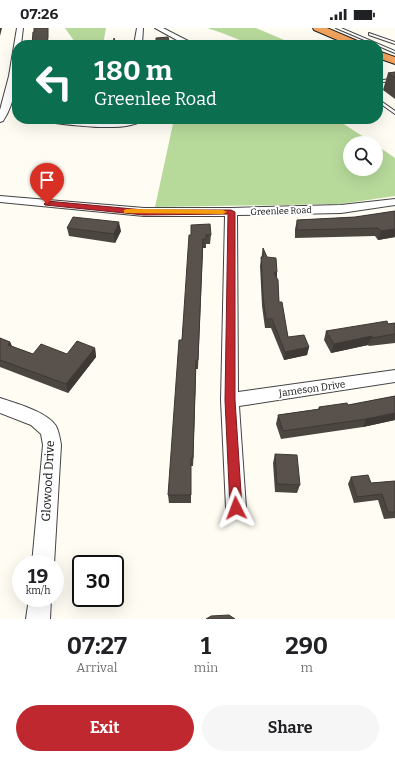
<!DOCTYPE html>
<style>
:root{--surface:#fff;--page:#f6f6f6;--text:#202124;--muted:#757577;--accent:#bf282e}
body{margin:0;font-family:Bitter,serif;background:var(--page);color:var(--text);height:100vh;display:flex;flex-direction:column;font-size:15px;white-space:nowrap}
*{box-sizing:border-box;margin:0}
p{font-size:13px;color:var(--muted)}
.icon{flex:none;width:22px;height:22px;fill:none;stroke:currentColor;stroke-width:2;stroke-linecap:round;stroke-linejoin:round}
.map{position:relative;height:591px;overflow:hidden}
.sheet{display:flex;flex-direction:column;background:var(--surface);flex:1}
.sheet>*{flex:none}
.top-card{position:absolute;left:12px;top:12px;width:371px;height:84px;border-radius:16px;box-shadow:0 4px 16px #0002;background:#0b6e4f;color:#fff;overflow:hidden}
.buttons{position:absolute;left:343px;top:108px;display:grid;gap:8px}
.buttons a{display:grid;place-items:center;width:40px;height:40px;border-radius:50%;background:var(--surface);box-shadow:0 4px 16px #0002;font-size:20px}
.speed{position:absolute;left:12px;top:527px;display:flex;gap:8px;font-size:20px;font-weight:700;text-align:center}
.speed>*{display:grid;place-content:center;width:52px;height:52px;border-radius:50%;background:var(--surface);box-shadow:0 4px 16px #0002;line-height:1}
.speed small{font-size:10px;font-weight:400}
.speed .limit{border:2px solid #111;border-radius:6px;background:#fff;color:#111}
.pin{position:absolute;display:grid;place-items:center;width:34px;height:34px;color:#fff;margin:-41px -17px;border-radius:50% 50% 50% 0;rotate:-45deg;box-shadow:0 0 4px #0007}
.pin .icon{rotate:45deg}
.me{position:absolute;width:44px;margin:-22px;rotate:357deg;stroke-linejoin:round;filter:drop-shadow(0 0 3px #0008)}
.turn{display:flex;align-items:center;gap:14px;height:84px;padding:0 16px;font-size:18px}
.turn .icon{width:52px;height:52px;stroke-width:2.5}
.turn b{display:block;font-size:28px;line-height:34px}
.eta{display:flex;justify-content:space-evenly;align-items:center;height:68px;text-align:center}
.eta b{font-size:24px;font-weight:700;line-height:28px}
.button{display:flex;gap:8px;margin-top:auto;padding:8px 16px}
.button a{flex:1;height:46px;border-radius:24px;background:var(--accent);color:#fff;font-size:16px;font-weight:700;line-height:46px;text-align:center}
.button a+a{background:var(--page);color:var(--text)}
.status{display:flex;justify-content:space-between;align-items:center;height:28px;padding:0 20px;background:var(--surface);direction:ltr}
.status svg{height:11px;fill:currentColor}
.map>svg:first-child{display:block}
.forest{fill:#b7da9b}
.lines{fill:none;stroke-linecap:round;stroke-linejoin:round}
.lane-casing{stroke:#434343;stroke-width:2}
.street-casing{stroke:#434343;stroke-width:2}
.highway-casing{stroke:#212121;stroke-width:2}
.lane{fill:#fff;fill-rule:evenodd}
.street{fill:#fff;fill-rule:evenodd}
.highway{fill:#f2a35d;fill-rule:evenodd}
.wall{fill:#4c4641}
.shaded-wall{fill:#3e3935}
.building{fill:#58514c;stroke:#3e3935}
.route{fill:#bf282e;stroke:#7c1a1e}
.slow{fill:#f59e0b}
.labels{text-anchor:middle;stroke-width:4;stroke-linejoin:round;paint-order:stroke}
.far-street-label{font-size:9px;fill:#101010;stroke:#fff}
.street-label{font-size:10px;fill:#101010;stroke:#fff}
.near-street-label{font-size:12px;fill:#101010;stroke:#fff}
</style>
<div class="status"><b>07:26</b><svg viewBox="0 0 49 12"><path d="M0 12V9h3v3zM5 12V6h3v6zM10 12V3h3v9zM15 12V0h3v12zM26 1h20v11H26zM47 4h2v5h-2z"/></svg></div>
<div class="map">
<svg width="395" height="591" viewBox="0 0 395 591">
<rect width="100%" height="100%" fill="#fffdf3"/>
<path class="forest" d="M65 0H106L103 17H77Z
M207 0H256L296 17H252L222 5Z
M174 91H336L373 115H350V141H376V117L395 130V168L340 176 155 179Z"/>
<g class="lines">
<defs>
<path id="lane" d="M336 0H341L395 23V25Z
M369 5 395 14V16L369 7Z
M395 50V52L378 55V53Z
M378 71 395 83V86L378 74Z"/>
<path id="street" d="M17 0H23L21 17H17C17 42 18 71 3 93L0 94V82L9 48Z
M137 0H143L142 17H134Z
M155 0H163L196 17H186Z
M42 91 107 94 144 91C129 106 67 96 47 94Z
M0 168 144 180H231L341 177 395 171V177L341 185 237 187 238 364 395 342V354L239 378 246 480 243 487 236 490 229 487 226 480 221 372 225 188H144L0 174Z
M0 370C15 375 48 384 56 398 59 404 60 411 61 417L54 536H32L43 417 41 406 31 397 0 385Z
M29 570H51L50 591H26Z"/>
<path id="highway" d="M313 0H327L362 15 363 17H349L314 2Z
M378 23 395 29V36L378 30Z"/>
</defs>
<use href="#lane" class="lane-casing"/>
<use href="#street" class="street-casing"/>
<use href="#highway" class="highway-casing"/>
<use href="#lane" class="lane"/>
<use href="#street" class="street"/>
<use href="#highway" class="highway"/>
</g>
<path class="wall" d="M395 44V71L383 62 388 45Z
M395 183V209L378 212 375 208 295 210V201L297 192 355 189Z
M67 200 121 203 115 215 69 208Z
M191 207H211L210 216H206V220H203L198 341H196L193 438H191V475H169L168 467Z
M263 220 267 229 277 244V249L279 274 288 309 309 319 307 327 284 332 271 300H265L262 278 260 238Z
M395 295V315L369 318 368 317 331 325 324 312 326 303Z
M0 310 10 314 12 318 33 326H67L95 320 96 329 68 365 0 339Z
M395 368V392L363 399 281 411 276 396 278 387 318 381 319 379 348 377Z
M275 426 300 457 297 465 275 464 273 435Z
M351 449 371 455 395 453V490L384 491 378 472 354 475 348 456Z"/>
<path class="shaded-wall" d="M0 0H2L0 8Z
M119 194 121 203 115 215 114 206Z
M395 201V209L378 212 381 203Z
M277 244 276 252 274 245Z
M372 308 368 317 331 325 334 316Z
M10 314 14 323 8 317Z
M309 319 307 327 284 332 285 324Z
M95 320 96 329 68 365 66 356Z
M196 332V341L193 438V430Z
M395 385V392L363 399 366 391Z"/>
<path class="building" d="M34 0H48V9L47 17H32L33 4H34Z
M168 9 170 17H156V10Z
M114 10 116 17H113Z
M395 44V50L388 45Z
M395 183V201L381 203 378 200 297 202V192L355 189Z
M73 189 119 194 114 206 67 200Z
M210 196 211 207H206V211H203L198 332H196L193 430H191V467H168L179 312H182L189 207H191V197Z
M263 220 267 229 276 230 277 244 274 245 278 252 279 274H282L288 309 304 307 309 319 285 324 272 291H266L263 269 261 229H263Z
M387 293 388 296 395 295V306L372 310V308L334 316 326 303Z
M0 310 10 314 8 317 33 326 41 316 67 326 77 313 95 320 66 356 0 332Z
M395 368V385L366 391 283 403 278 387 320 381 319 379 347 375 348 377Z
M275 426 297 427 300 457 277 456Z
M368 447 371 455 395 453V484H388L382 466 357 469 351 449Z
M229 587 235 591H206L211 588Z"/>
<path class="route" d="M47 173 144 182H231L235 184V372L242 480 240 484 236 486 232 484 230 480 225 372 228 186 144 187 45 177 44 176Z"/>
<path class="slow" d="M127 181 223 182 227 184 223 186 124 185V182Z"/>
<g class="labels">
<g class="far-street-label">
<text transform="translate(281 183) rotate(-2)" y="3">Greenlee Road</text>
</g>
<g class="street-label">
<text transform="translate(312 360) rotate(-8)" y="4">Jameson Drive</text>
</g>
<g class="near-street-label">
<text transform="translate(48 453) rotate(-87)" y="4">Glowood Drive</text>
</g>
</g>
</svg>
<div class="buttons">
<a><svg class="icon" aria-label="search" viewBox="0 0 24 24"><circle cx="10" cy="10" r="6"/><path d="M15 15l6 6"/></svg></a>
</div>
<div class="speed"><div>19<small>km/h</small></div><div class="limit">30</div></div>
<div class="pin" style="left:47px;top:176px;background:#d93025"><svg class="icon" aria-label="arrive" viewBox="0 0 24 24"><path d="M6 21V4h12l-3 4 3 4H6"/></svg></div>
<svg class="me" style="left:236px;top:480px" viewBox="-20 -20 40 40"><path d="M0-17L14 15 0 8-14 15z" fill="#bf282e" stroke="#fff" stroke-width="4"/></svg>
<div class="top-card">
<div class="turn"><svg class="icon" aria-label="left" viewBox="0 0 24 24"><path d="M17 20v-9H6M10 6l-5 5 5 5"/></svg><div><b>180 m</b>Greenlee Road</div></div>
</div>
</div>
<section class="sheet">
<div class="eta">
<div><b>07:27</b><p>Arrival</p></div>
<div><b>1</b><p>min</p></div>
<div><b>290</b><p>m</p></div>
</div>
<div class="button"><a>Exit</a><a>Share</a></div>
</section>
